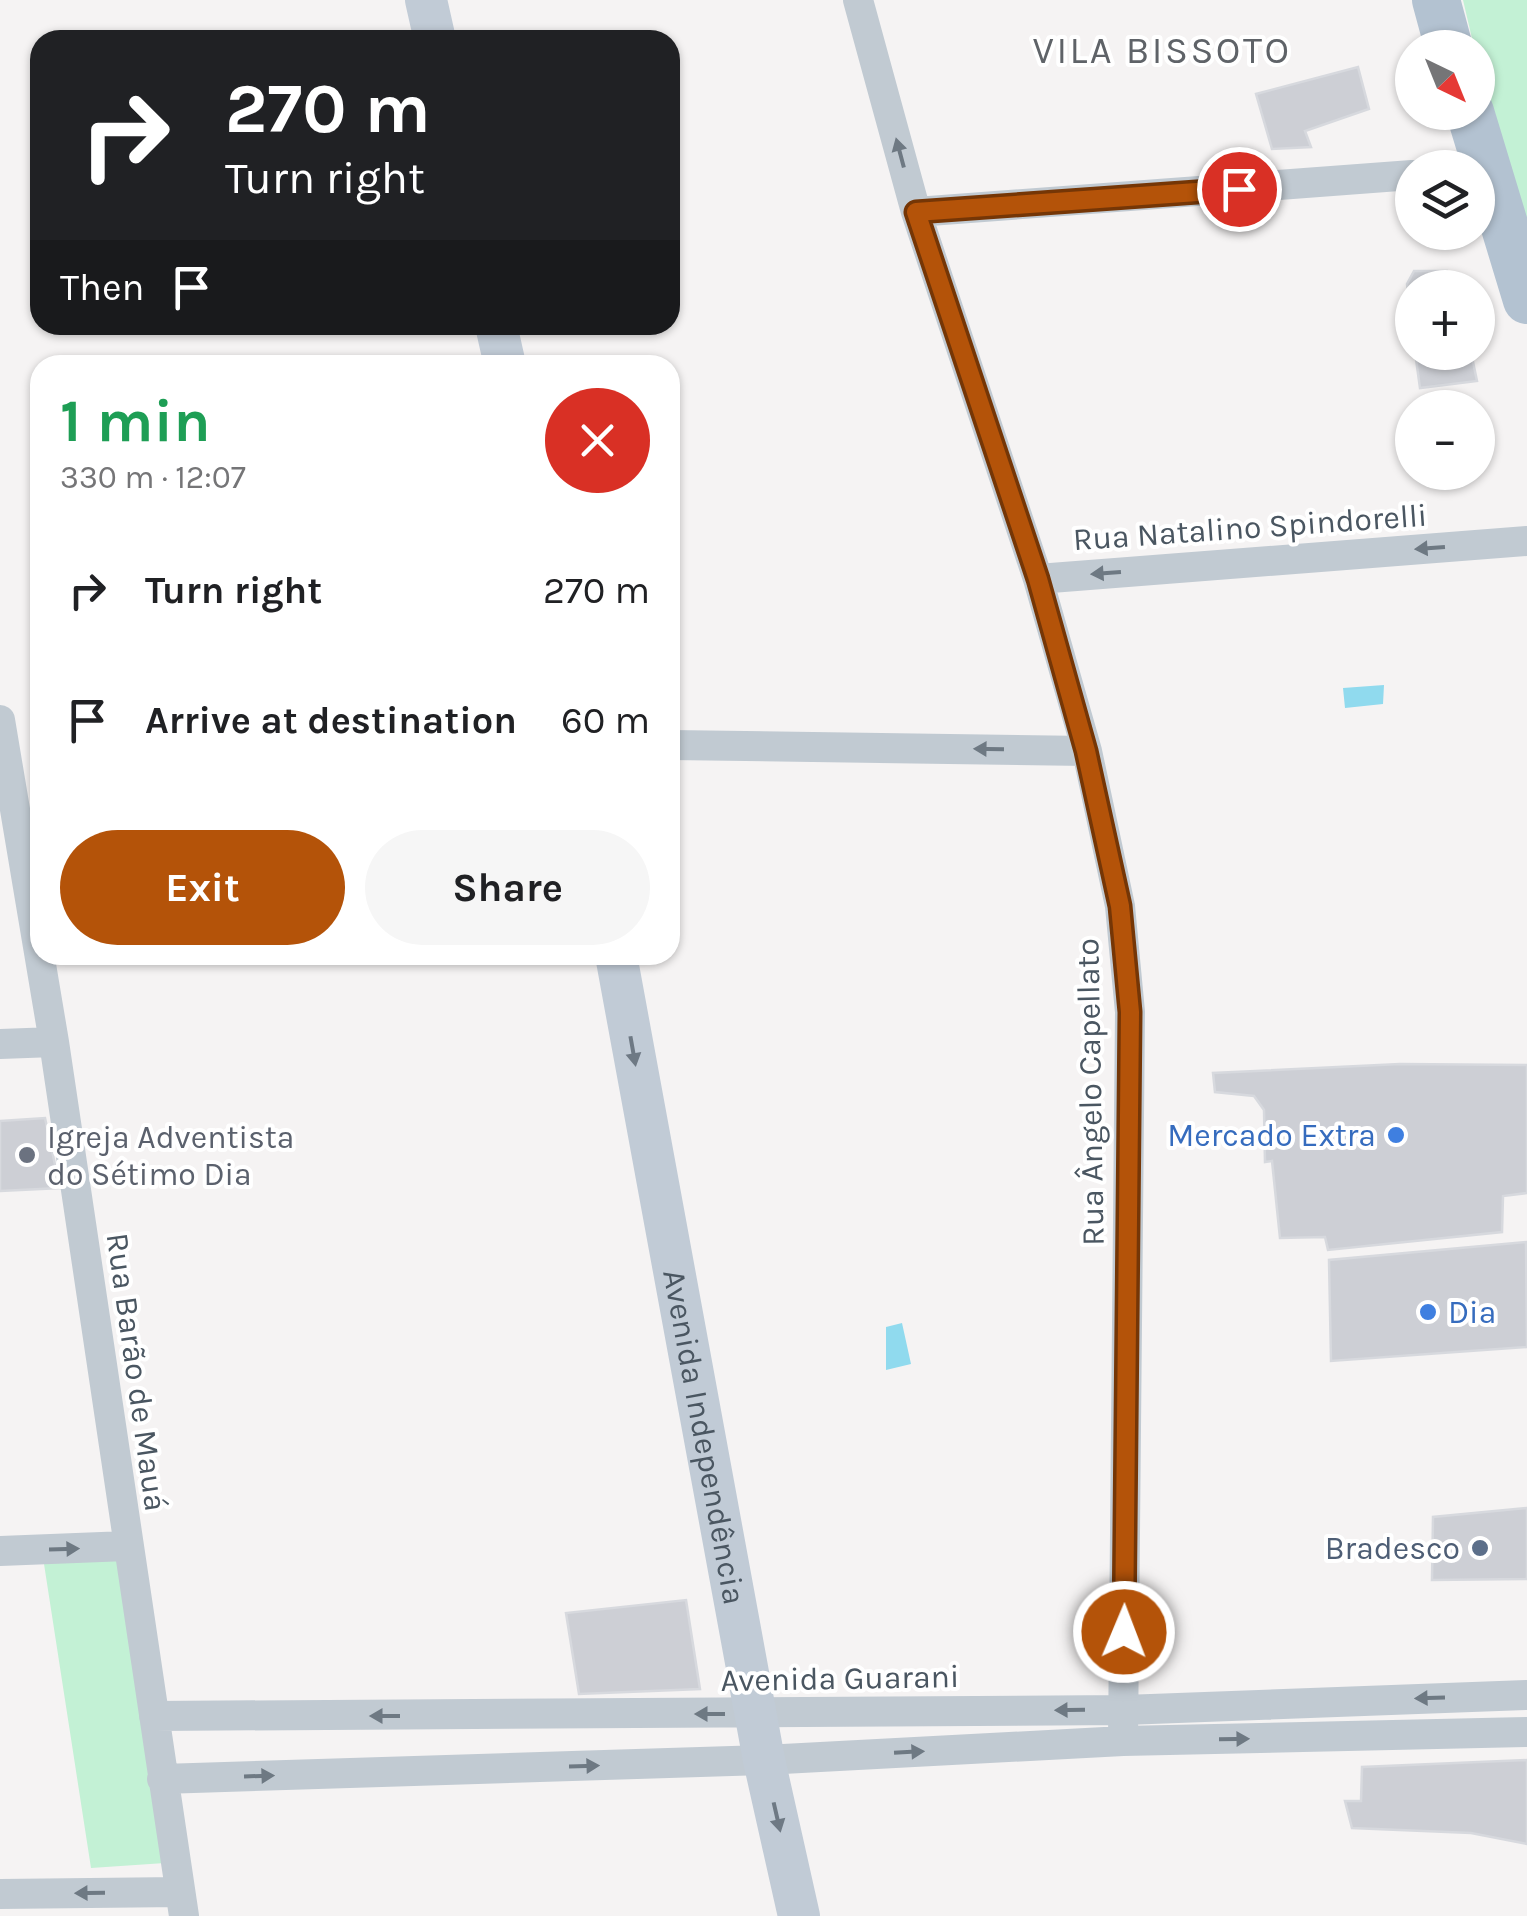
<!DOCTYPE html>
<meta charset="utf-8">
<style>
:root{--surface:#fff;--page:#f6f6f6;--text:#202124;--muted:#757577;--accent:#b45309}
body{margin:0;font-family:Karla,sans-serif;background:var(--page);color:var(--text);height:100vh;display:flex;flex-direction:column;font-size:38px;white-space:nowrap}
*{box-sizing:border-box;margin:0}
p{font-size:32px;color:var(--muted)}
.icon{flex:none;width:55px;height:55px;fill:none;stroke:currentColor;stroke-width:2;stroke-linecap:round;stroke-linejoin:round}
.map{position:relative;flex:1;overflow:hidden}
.details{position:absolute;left:30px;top:355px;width:650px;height:610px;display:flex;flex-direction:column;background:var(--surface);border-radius:30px;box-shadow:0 2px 8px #0004}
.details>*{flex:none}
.hud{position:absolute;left:30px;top:30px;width:650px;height:305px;border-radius:30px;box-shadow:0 2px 8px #0004;background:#202124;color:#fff;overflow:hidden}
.needle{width:65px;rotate:137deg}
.buttons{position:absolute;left:1395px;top:30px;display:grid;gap:20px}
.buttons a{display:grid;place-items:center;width:100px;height:100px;border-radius:50%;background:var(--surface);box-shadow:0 2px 8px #0004;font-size:50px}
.pin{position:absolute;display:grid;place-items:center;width:85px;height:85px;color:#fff;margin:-42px;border:5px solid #fff;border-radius:50%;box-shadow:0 2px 10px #0007}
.me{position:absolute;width:110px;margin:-55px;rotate:1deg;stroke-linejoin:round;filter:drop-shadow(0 0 8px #0008)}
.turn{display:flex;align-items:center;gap:35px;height:210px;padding:0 30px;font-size:45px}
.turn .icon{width:130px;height:130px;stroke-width:2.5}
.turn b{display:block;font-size:70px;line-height:85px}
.then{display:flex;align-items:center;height:95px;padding:0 30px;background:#0003;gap:20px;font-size:38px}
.round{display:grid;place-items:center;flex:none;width:105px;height:105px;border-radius:52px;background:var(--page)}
.headline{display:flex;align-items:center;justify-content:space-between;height:170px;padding:0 30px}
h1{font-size:60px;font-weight:700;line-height:75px;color:#1e9e55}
.cta{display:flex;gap:20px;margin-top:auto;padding:20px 30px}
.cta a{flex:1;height:115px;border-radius:60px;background:var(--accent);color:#fff;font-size:40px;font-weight:700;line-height:115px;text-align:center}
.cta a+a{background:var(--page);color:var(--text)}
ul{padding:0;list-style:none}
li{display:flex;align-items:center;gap:30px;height:130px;padding:0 30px}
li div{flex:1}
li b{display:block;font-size:38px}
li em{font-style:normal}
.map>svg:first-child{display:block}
.green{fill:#c3f1d5}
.water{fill:#90daee}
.building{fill:#cdcfd5;stroke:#d7d9de;stroke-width:2.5}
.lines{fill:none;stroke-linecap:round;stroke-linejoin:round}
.service{stroke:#c1cad2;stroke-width:15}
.minor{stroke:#c1cad2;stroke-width:30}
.secondary{stroke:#c1cbd6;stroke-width:42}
.primary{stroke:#b3c2d1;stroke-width:48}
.oneway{fill:#6e7983}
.oneway2{fill:#6e7984}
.route-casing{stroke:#753606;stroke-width:25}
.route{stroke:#b45309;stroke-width:18}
.shop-dot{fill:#3f7fe0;stroke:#fff;stroke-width:4}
.worship-dot{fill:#6b7280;stroke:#fff;stroke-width:4}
.service-dot{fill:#5c6f8a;stroke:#fff;stroke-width:4}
.labels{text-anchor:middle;stroke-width:8;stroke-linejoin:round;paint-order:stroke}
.street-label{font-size:32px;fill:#4a5661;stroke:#fff}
.shop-label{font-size:32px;fill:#366cbe;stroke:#fff;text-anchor:end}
.worship-label{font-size:32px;fill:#5b616d;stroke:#fff;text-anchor:start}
.service-label{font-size:32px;fill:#4e5e75;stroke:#fff;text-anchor:end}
.quarter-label{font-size:38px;letter-spacing:2.5px;fill:#5f6368;stroke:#fff}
</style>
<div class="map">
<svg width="1527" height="1916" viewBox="0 0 1527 1916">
<rect width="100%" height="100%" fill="#f5f3f3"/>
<path class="green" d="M1463 0H1527V224L1478 60V48L1474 47Z
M120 1549 165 1863 91 1868 42 1551Z"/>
<path class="water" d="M1384 685 1383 704 1345 708 1343 688Z
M902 1323 911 1364 886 1370V1327Z"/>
<path class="building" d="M1358 67 1369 109 1305 131 1311 147 1272 149 1256 94Z
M1414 271H1447L1452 288H1412V327L1407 284Z
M1415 352H1471L1477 381 1420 388Z
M1400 1064 1527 1065V1193L1503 1196 1502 1232 1328 1250 1325 1237 1280 1238 1272 1161 1265 1162 1264 1110 1254 1096 1215 1092 1213 1073Z
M45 1118 60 1188 0 1191V1121Z
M1526 1242 1527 1347 1331 1361 1329 1260Z
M1527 1508V1579L1432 1580 1433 1517Z
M686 1600 700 1689 579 1694 566 1613Z
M1527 1760V1844L1471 1833 1352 1828 1345 1801H1361L1362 1767Z"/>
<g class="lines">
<path class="service" d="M208 365H233"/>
<path class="minor" d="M858 0 916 212 1038 579 1087 751 1120 906 1130 1012 1123 1741
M916 212 1412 175
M1038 579 1527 541
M0 720 54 1042 184 1916
M670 745 1087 751
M0 1044 54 1042
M0 1551 127 1546
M154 1716 1124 1710 1527 1695
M162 1779 764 1760 1123 1741 1527 1732
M0 1894 179 1892"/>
<g class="secondary">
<path d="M426 0 435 40"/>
<path d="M496 325 505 365"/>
<path id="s1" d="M616 955 764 1760 799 1916"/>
</g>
<path class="primary" d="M1436 0 1449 48
M1470 112 1527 300"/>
</g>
<defs><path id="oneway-solid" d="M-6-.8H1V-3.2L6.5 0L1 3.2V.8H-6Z" transform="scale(2.5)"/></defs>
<g class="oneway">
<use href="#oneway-solid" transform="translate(900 153) rotate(-105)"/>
<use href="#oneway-solid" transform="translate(1430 548) rotate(176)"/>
<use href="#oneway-solid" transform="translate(1106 573) rotate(176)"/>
<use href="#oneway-solid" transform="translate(989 749) rotate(-179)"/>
<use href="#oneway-solid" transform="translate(64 1549) rotate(-2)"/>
<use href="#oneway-solid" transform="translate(1430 1698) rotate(178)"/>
<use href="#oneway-solid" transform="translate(1070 1710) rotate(179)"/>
<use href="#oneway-solid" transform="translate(710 1714) rotate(180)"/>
<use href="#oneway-solid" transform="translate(385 1716) rotate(180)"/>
<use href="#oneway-solid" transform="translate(1234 1739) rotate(-1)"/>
<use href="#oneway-solid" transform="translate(909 1752) rotate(-3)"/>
<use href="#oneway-solid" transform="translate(584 1766) rotate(-2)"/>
<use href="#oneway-solid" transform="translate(259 1776) rotate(-2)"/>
<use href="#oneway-solid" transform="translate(90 1893) rotate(179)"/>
</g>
<g class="oneway2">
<use href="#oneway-solid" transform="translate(633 1051) rotate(80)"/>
<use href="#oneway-solid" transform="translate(777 1817) rotate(77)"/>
</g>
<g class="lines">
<defs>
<path id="route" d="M1124 1632 1130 1012 1120 906 1086 751 1038 579 916 212 1239 189"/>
</defs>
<use href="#route" class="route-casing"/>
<use href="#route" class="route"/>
</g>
<g class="shop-dot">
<circle cx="1396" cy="1135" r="10"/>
<circle cx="1428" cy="1312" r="10"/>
</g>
<circle class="worship-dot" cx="27" cy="1155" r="10"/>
<circle class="service-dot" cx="1480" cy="1548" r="10"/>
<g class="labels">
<g class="street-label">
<text transform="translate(1250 527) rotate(-4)" y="11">Rua Natalino Spindorelli</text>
<text transform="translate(1090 1092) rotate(-91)" y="11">Rua Ângelo Capellato</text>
<text transform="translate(137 1372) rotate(82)" y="11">Rua Barão de Mauá</text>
<text dy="11" stroke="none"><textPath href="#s1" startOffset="490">Avenida Independência</textPath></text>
<text transform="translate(840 1678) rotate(-1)" y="11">Avenida Guarani</text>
</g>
<g class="shop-label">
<text x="1376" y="1146">Mercado Extra</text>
<text x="1448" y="1323" text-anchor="start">Dia</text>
</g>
<g class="worship-label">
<text x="47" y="1148">Igreja Adventista<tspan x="47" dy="37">do Sétimo Dia</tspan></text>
</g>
<g class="service-label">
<text x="1460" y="1559">Bradesco</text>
</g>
<g class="quarter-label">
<text x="1162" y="63">VILA BISSOTO</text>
</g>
</g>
</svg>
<div class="buttons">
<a><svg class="needle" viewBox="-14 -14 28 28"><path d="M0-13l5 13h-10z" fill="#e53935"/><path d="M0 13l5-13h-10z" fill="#757577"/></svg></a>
<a><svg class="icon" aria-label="layers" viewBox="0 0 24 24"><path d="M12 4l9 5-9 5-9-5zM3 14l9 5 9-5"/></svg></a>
<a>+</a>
<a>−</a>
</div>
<div class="pin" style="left:1239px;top:189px;background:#d93025"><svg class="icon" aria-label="arrive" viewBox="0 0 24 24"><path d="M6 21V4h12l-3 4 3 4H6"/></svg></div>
<svg class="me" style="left:1124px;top:1632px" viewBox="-20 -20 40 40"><circle r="17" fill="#b45309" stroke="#fff" stroke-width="3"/><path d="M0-11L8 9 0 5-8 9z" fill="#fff"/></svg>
<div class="hud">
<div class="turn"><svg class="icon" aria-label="right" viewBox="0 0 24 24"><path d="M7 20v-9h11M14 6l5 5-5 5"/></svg><div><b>270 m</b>Turn right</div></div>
<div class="then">Then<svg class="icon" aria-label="arrive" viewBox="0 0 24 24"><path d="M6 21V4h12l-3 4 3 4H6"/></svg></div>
</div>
<section class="details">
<div class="headline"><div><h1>1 min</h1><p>330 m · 12:07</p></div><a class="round" style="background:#d93025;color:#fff"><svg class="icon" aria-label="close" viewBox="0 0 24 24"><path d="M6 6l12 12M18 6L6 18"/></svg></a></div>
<ul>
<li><svg class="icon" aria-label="right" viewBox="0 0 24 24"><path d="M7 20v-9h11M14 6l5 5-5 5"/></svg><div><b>Turn right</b></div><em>270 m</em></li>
<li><svg class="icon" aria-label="arrive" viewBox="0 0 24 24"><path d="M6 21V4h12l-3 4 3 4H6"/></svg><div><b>Arrive at destination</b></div><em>60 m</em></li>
</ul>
<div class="cta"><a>Exit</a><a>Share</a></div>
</section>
</div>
